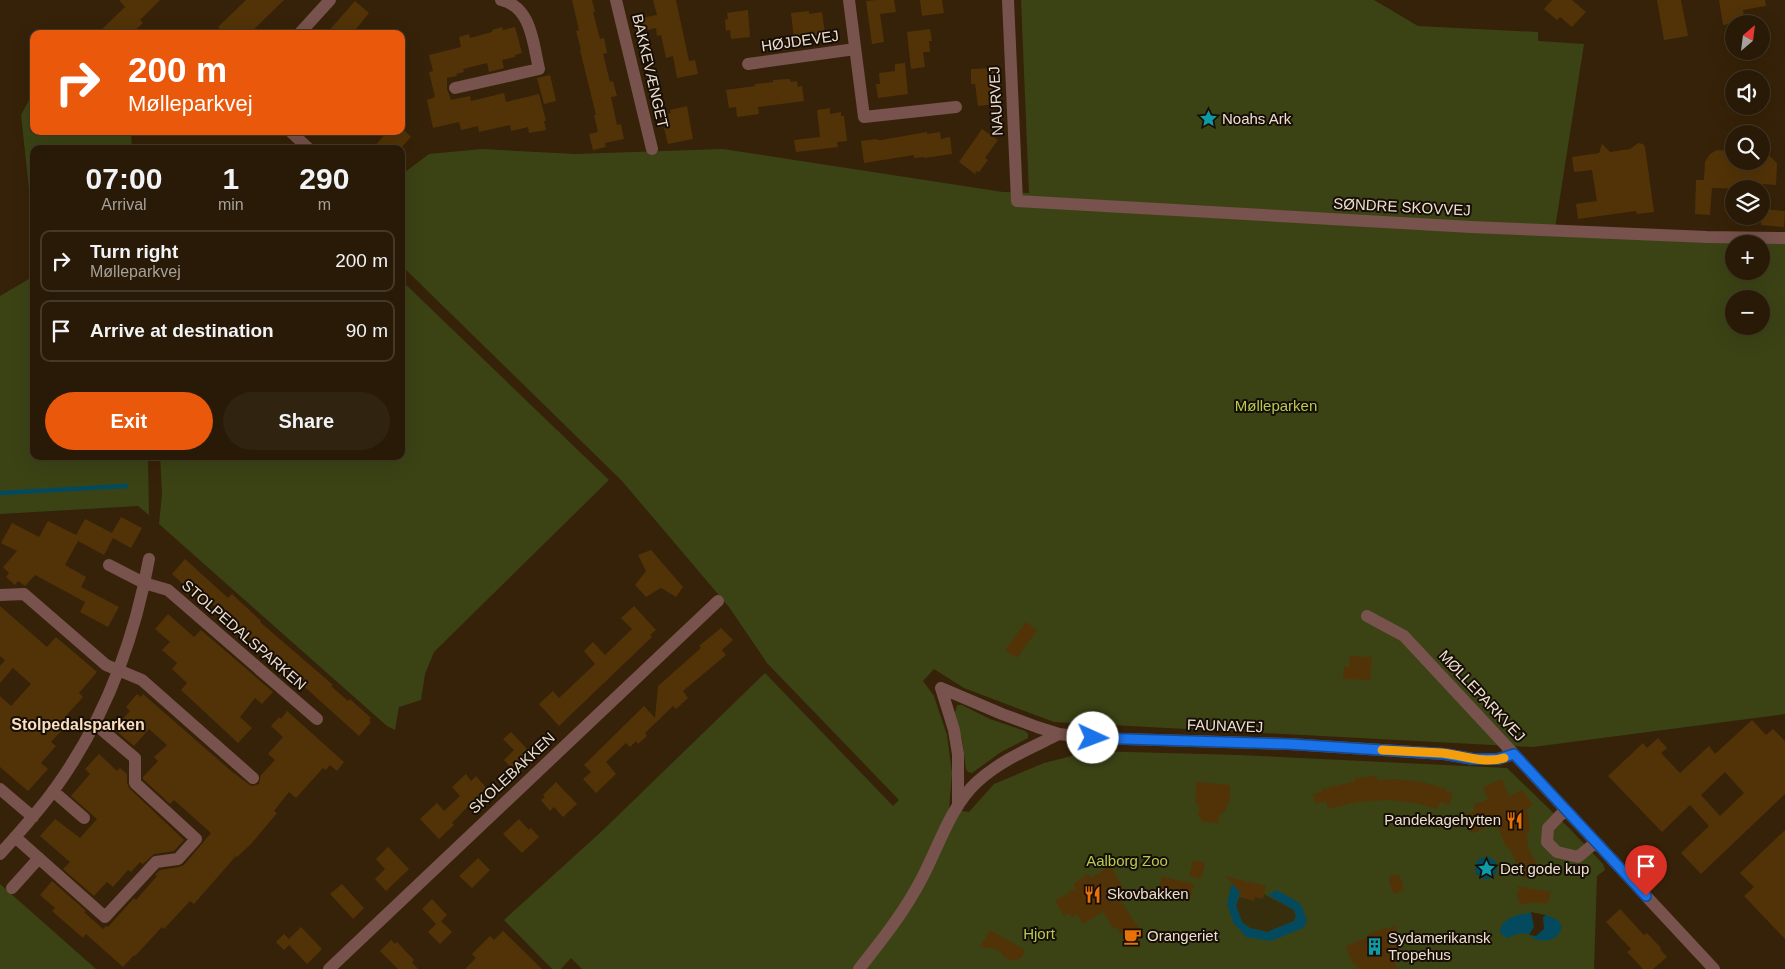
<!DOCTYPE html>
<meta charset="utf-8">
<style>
:root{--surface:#281a06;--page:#302310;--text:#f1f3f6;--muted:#a5a19b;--line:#443828;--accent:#ea580c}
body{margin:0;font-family:Arial,sans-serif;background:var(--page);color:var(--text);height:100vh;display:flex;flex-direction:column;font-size:19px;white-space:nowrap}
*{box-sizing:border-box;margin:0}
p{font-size:16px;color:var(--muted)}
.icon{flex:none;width:28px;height:28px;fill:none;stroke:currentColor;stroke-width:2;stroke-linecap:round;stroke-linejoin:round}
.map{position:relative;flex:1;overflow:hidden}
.details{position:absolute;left:30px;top:145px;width:375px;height:315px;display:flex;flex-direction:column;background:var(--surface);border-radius:10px;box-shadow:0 5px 20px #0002,0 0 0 1px var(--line)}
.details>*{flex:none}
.hud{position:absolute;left:30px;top:30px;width:375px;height:105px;border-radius:10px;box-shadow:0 5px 20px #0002,0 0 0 1px var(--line);background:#ea580c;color:#fff;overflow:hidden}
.needle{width:32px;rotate:28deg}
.tools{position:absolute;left:1725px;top:15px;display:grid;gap:10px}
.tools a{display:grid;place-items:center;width:45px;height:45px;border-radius:50%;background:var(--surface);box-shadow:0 5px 20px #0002,0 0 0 1px var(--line);font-size:25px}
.pin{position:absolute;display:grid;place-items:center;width:42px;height:42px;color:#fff;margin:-51px -21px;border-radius:50% 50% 50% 0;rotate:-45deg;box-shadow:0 0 5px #0007}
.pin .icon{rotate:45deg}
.me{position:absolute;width:55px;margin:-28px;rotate:92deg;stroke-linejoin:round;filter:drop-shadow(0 0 4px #0008)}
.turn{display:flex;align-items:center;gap:18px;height:105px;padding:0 15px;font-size:22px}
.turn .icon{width:65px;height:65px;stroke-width:2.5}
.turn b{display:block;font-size:35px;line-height:42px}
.eta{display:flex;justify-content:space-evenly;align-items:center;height:85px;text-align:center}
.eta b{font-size:30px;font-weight:800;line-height:35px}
.cta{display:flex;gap:10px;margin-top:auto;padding:10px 15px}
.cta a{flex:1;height:58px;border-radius:30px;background:var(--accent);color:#fff;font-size:20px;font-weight:800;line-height:58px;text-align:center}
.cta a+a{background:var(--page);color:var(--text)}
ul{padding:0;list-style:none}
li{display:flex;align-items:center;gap:15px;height:62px;margin:0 10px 8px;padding:0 5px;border:2px solid var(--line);border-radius:10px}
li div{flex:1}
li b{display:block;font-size:19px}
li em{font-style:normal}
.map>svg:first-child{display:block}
.green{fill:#3b4315;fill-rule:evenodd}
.sand{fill:#362e0d}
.water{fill:#034a5e}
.pier{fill:#362208}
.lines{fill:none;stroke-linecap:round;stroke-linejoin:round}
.stream{stroke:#034a5e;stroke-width:4.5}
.building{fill:#523308;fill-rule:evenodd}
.street{stroke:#78524c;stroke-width:12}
.route-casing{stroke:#114b97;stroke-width:12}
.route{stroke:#1a73e8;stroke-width:9}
.slow{stroke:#f59e0b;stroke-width:9}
.labels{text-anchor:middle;stroke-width:4;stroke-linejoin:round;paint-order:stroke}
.street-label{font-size:15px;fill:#eddfd1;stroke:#170e05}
.poi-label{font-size:15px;fill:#eddfd1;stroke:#170e05;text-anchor:start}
.park-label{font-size:15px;fill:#b6cb53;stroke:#170e05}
.neighbourhood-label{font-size:16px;font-weight:bold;fill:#f9dec0;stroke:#170e05}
</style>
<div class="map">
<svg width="1785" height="969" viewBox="0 0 1785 969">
<rect width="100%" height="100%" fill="#362208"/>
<path class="green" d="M1021 0H1374L1418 26 1538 32V41L1584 44 1554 235 1785 244V714L1533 747 1054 722 964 688 934 669 923 681 934 696 947 735 952 773 949 809 969 812 994 784 1044 763 1091 751 1239 755 1507 768 1570 829 1603 864 1605 870 1597 876 1594 969H582L571 958 561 969H552L504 920 601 832 765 673 893 806 899 800 767 663 729 607 622 481 401 265V175L429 154 482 149 575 154 723 149 1003 192 1029 193ZM1734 244H1761V271H1734ZM1734 299H1761V326H1734Z
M34 91V131H131L132 149H34V235L21 115Z
M34 276V456H148L149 515 138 506 0 514V296Z
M401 280 609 480 434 652 425 674 421 700 399 707 395 730 387 726 159 524 162 494 160 456H401Z
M957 705H962L990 719 1025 731 1028 734V738L1001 752 972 773 968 772 966 769 962 738 955 713Z
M0 884 96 969H0Z"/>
<path class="sand" d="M1264 894 1294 910 1296 917 1294 921 1267 932 1250 928 1242 922 1236 906 1239 897 1254 900 1255 897Z"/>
<path class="water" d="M1475 868a11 11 0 1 1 22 0a11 11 0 1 1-22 0Z
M1232 883 1240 892 1236 906 1242 922 1250 928 1267 932 1294 921 1296 917 1294 910 1268 895 1277 890 1301 904 1307 921 1303 928 1271 941 1246 937 1233 922 1227 904Z
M1531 913H1535L1544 926 1543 916 1546 915 1558 920 1562 927C1558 941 1544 943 1532 938L1533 935 1520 933 1507 938 1500 933C1500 918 1519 914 1531 913Z"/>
<path class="pier" d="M1531 912 1546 915 1543 917 1544 929 1536 936 1529 935 1534 927Z"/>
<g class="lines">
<path class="stream" d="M0 493 126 486"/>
</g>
<path class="building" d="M119 0H160L140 20 143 23 131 34H97L125 7Z
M246 0H284L249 34H225L218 27Z
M572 0H592L595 12H593L600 39 604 38 607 53 603 54 610 82 613 81 617 96 611 97 617 125 621 124 624 139 605 143 606 147 593 150 589 134 598 132 594 115H596L580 50 581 49 576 31 579 30Z
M653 0H676L689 61 695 60 698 74 677 78 673 56 666 58 661 35 657 36 656 28 642 31 640 18 657 15Z
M876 0H894L896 12 880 14 884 42 872 44 866 1Z
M920 0H942L944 13 922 16Z
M1552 0H1572L1586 12 1572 27 1560 17 1557 20 1544 9Z
M1657 0H1681L1688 36 1664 40Z
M1719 0H1765L1766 6 1743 10 1745 21 1723 25Z
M355 1 369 13 352 34H326Z
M748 10 750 37 731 39 730 30 726 31 725 20 728 19 727 13Z
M809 11V14L822 12 825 34 794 39 791 13Z
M502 27 503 30 515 27 522 53 515 55V57L502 60 504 68 489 72 487 63 463 69 464 72 456 74 457 76 447 78V89L451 100 470 96 471 101 504 93 506 102 539 94 546 121H544L546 130 529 133 528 127 511 131 510 125 479 132 478 126 461 130 459 122 433 128 427 100 435 97 429 72 433 71 429 55 461 47 459 37 469 34 470 38 492 32V30Z
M930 29 932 41H929L930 52H923L925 67 911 69 907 32Z
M905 63 908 94 878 98 876 84H880L879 73 895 71V64Z
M994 68 995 104 978 106 975 84H971V69Z
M550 75 556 101 544 104 537 78Z
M790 79 791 82 797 81 798 87 802 86 804 101 758 107 759 114 737 117 736 107 729 108 726 90 755 86V84L773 82V80Z
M687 106 693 139 668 144 664 128 669 127 666 114 671 113 670 110Z
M830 108V114L841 112V116H844L847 141 837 142 838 147 796 152 794 140 820 137 817 110Z
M982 129 998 140 985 158 988 160 979 172 977 171 975 174 959 162Z
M388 131H405L411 137 400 149H372Z
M927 132V134L940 132 941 139 950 137 952 154 924 158V157L914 158V155L864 163 861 141 876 139 877 140H881Z
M1638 143 1643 144 1645 147 1654 212 1637 214 1636 211 1578 219 1576 204 1597 201 1592 170 1574 172 1572 157 1599 153 1602 144 1610 152 1630 149Z
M1717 150 1734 151V161H1761V153L1771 157 1777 163 1776 185 1762 184 1761 187 1755 186V189L1712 188 1710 215 1695 214 1696 180H1704L1705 162 1710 154Z
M1761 209 1785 211 1784 227 1761 225Z
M121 517 142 528 131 548 113 538 104 555 78 541 65 565 86 577 81 587 119 607 108 627 80 612 85 602 35 575 25 586 18 581 15 585 6 577 9 573 3 567 17 551 1 543 12 523 39 537 48 521 76 535 85 519 112 533Z
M651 550 683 587 676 597 661 588 646 597 635 585 646 571 638 555Z
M185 559 228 598 232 594 261 621 260 622 333 685 331 686 348 701 350 699 371 718 369 720 371 722 359 736 205 597 202 601 172 574Z
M0 606 47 647 56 637 97 672 79 693 83 697 65 717 70 721 51 742 56 746 41 763 48 769 28 791 0 767V696L11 706 31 684 13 668 0 683V666L5 660 0 656Z
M634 606 656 630 650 635 652 637 559 726 539 704 553 691 559 698 595 664 584 651 593 642 605 655 632 629 621 618Z
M168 614 194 637 201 630 273 692 262 704 255 698 240 717 252 728 238 743 181 690 187 683 172 669 177 663 162 650 170 642 155 629Z
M1026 622 1037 630 1017 658 1005 650Z
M721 628 733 640 722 650 726 655 683 691 688 698 676 709 673 706 645 733 647 736 638 744 636 741 630 747 626 743 606 762 616 774 596 793 583 779 591 772 584 765 644 706 655 718 658 686 701 648 699 646Z
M1350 656 1372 657 1370 680 1343 679 1344 666 1349 667Z
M137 694 141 697 143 694 230 770 251 786 259 784 261 775 275 760 268 754 283 737 271 726 279 717 281 719 287 711 344 762 337 771 330 765 326 770 323 768 296 798 289 792 274 811 277 813 251 844 237 857 236 856 194 904 190 901 164 929 162 927 135 956 134 955 123 967 86 934 83 938 52 911 55 908 40 895 52 881 86 911 84 912 103 929 106 926 108 927 134 898 136 900 157 876 155 875 160 870 179 867 184 865 211 833 174 800 170 804 143 779V777L158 761 154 757 167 745 149 729 134 746 114 729 130 711 126 707Z
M1752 720 1766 735 1773 729 1785 741V794L1701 874 1681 853 1709 826 1690 805 1662 832 1608 776 1643 743 1647 748 1658 738 1667 748 1661 753 1680 773 1709 746 1715 754ZM1725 772 1744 793 1720 816 1701 795Z
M511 732 530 752 512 769 504 760 514 750 503 739Z
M99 754 117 771 120 768 127 774V783L130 789 184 840 174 851 154 854 143 864 140 862 131 872 128 870 113 887 107 882 94 896 63 869 70 862 40 836 55 819 80 838 97 819 71 796 90 774 85 769Z
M466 774 471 781 476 776 489 791 475 805 472 802 452 823 454 825 439 839 420 819 437 803 444 811 460 796 452 787Z
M1377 776V780L1397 779 1422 782 1446 789 1445 791 1453 793 1449 805 1440 802 1438 809 1414 803 1386 800 1358 802 1328 809 1326 801 1316 804 1313 794 1323 791 1322 789 1355 781V778Z
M1502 779 1509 796 1522 790 1533 804 1527 810 1530 826 1527 837 1528 848 1541 871 1523 879 1509 847 1507 849 1496 823 1471 834 1463 815 1475 811 1473 805 1488 799 1483 787Z
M556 782 577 804 563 817 554 807 550 811 541 800 545 797 543 795Z
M1196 782 1230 785V801L1227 803V809L1219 816V823L1203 822 1198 815 1200 807 1195 802Z
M519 819 529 830 531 828 539 837 522 853 503 834Z
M1785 830V939L1744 896 1754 887 1740 873Z
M388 847 409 869 386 891 375 879 385 869 376 859Z
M478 858 490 870 472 888 459 876Z
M1193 860 1205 863 1201 879 1189 876Z
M1110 866 1123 887 1118 890 1123 898 1120 900 1144 936 1130 946 1117 927 1114 929 1103 912 1083 924 1077 914 1072 918 1069 913 1064 916 1055 901 1076 888 1073 884 1088 874 1091 878Z
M1391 874 1400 876 1404 890 1394 894 1389 882Z
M1162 876 1194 884 1190 899 1158 891Z
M1225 876 1266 886 1263 899 1255 897 1254 901 1239 897 1240 892Z
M342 884 364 908 353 919 330 894Z
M1517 886 1551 892 1547 904 1535 902 1520 905 1516 893 1520 892Z
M432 899 447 915 441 921 452 932 440 944 428 932 436 924 422 909Z
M1620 909 1644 935 1647 933 1661 948 1660 949 1667 957 1653 969H1643L1627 952 1631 949 1606 922Z
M1396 926 1402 946 1395 948 1400 960 1395 962 1397 969H1358L1356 964 1353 965 1346 946 1368 937 1367 935 1387 927 1388 929Z
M301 927 322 949 307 964 289 945 284 950 276 942 284 934 289 939Z
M990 930 1025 950 1021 958 1012 961 1004 957 1001 952 996 949 980 947Z
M503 931 542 969H465L476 958 472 954 490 936 494 940Z
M391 940 395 944 397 942 414 960 412 962 418 969H398L380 951Z"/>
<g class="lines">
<path class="street" d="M616 0 652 149
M849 0 864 117 956 107
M1008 0 1017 201 1471 227 1707 237 1785 238
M299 34 330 0
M748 64 855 49
M455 88 539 69C533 44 532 7 501 0
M290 131 309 149
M109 565 144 583 168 590 317 719
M0 595 24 594 106 665 142 680 253 778
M1367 616 1404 636 1714 969
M941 688 1002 714 1037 727 1059 734 1093 738 1289 744 1444 754 1473 759H1498L1514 754
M941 688 954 730 958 754V806
M0 789 33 817
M53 791 84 818
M1565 810 1548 828 1547 842 1557 852 1578 857 1596 842
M15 837 105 917 156 862 178 859 196 839 135 783V758L95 724
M0 854C19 833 38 812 54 790 104 721 134 642 149 559
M12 888 39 858
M329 969 718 601
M859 969C882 940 905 911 922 878 939 846 950 807 977 782 1001 760 1031 748 1059 734"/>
</g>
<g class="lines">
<defs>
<path id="route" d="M1093 738 1289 744 1444 754 1473 759H1498L1514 754 1646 896"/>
</defs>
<use href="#route" class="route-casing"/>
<use href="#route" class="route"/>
<path class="slow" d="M1382 750C1402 751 1422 752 1442 753 1463 755 1483 764 1504 758"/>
</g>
<defs>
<symbol id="sight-bare" viewBox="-9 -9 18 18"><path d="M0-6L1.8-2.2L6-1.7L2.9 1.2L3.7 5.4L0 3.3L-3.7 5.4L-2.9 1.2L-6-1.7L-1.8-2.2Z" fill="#0f9aa8" stroke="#170e05" stroke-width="2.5" paint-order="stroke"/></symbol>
<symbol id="restaurant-bare" viewBox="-9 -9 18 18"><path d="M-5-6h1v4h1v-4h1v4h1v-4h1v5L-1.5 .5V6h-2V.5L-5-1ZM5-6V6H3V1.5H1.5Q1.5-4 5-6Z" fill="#e8710a" stroke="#170e05" stroke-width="2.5" paint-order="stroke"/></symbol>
<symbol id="cafe-bare" viewBox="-9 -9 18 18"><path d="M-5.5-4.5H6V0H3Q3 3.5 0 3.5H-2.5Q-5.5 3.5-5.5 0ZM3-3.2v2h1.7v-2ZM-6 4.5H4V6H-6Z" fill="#e8710a" stroke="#170e05" stroke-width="2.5" paint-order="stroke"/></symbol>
<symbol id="building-bare" viewBox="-9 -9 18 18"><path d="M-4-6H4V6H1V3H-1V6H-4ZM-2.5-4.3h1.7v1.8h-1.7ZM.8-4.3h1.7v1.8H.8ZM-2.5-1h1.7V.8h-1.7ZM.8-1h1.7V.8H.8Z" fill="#0f9aa8" stroke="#170e05" stroke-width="2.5" paint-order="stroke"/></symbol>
</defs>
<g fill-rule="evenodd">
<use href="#sight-bare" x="1196" y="106" width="25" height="25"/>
<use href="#restaurant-bare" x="1502" y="808" width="25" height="25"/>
<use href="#sight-bare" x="1474" y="856" width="25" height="25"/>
<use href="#restaurant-bare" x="1080" y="882" width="25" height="25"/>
<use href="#cafe-bare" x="1120" y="924" width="25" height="25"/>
<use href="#building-bare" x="1362" y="934" width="25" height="25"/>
</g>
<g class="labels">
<g class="street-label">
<text transform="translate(800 41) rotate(-8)" y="5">HØJDEVEJ</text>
<text transform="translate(650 71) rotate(77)" y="5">BAKKEVÆNGET</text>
<text transform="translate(996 101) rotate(-93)" y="5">NAURVEJ</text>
<text transform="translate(1402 207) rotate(3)" y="5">SØNDRE SKOVVEJ</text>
<text transform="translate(244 635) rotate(41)" y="5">STOLPEDALSPARKEN</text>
<text transform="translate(1482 696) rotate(47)" y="5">MØLLEPARKVEJ</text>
<text transform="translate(1225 726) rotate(2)" y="5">FAUNAVEJ</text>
<text transform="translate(512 773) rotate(-43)" y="5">SKOLEBAKKEN</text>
</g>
<g class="poi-label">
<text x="1222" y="124">Noahs Ark</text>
<text x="1501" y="825" text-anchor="end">Pandekagehytten</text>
<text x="1500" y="874">Det gode kup</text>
<text x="1107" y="899">Skovbakken</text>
<text x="1147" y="941">Orangeriet</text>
<text x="1388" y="943">Sydamerikansk<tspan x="1388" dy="17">Tropehus</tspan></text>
</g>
<g class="park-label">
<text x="1276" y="411">Mølleparken</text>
<text x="1127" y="866">Aalborg Zoo</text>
<text x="1039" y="939">Hjort</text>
</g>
<g class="neighbourhood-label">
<text x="78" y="730">Stolpedalsparken</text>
</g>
</g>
</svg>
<div class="tools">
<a><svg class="needle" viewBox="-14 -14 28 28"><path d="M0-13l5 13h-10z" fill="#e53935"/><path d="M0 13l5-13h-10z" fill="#a5a19b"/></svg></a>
<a><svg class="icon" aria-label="sound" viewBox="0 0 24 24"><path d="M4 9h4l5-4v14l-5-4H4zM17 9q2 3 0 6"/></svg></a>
<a><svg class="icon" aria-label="search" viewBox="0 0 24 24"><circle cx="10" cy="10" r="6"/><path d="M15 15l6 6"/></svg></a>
<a><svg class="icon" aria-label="layers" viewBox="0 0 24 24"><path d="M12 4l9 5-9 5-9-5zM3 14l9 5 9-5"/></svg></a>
<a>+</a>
<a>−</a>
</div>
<div class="pin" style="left:1646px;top:896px;background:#d93025"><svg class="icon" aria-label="arrive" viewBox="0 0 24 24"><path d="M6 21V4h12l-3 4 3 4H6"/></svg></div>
<svg class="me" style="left:1093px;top:738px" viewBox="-20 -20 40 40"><circle r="19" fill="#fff"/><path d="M0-13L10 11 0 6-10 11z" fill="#1a73e8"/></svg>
<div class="hud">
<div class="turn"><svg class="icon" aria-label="right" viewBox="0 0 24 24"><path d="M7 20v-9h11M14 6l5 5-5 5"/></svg><div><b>200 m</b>Mølleparkvej</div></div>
</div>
<section class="details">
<div class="eta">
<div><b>07:00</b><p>Arrival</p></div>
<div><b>1</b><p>min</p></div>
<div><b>290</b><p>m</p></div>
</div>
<ul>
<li><svg class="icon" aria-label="right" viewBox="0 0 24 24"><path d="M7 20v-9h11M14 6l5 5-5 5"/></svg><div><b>Turn right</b><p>Mølleparkvej</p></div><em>200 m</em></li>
<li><svg class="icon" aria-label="arrive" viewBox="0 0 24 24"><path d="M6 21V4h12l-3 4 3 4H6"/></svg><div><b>Arrive at destination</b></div><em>90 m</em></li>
</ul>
<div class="cta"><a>Exit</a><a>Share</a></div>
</section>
</div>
